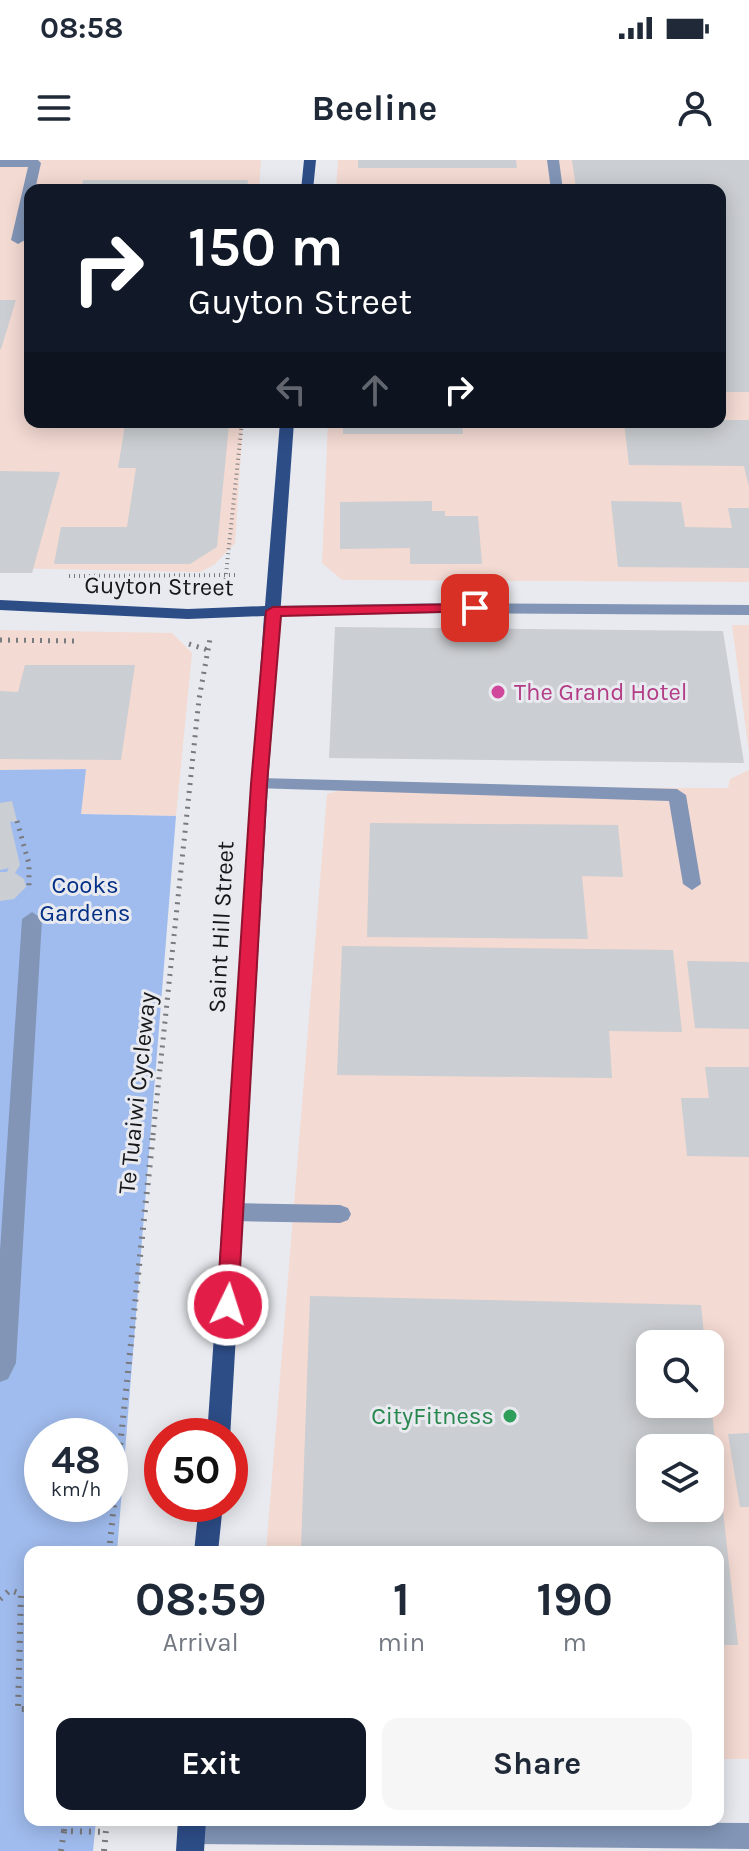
<!DOCTYPE html>
<style>
:root{--surface:#fff;--page:#f6f6f7;--text:#1f2937;--muted:#747a83;--accent:#111827}
body{margin:0;font-family:Karla,sans-serif;background:var(--page);color:var(--text);height:100vh;display:flex;flex-direction:column;font-size:30px;white-space:nowrap}
*{box-sizing:border-box;margin:0}
p{font-size:26px;color:var(--muted)}
.icon{flex:none;width:44px;height:44px;fill:none;stroke:currentColor;stroke-width:2;stroke-linecap:round;stroke-linejoin:round}
.map{position:relative;flex:1;overflow:hidden}
.panel{position:absolute;left:24px;top:1386px;width:700px;height:280px;display:flex;flex-direction:column;background:var(--surface);border-radius:16px;box-shadow:0 4px 20px #0003}
.panel>*{flex:none}
.top-card{position:absolute;left:24px;top:24px;width:702px;height:244px;border-radius:16px;box-shadow:0 4px 20px #0003;background:#111827;color:#fff;overflow:hidden}
.buttons{position:absolute;left:636px;top:1170px;display:grid;gap:16px}
.buttons a{display:grid;place-items:center;width:88px;height:88px;border-radius:16px;background:var(--surface);box-shadow:0 4px 20px #0003;font-size:40px}
.speed{position:absolute;left:24px;top:1258px;display:flex;gap:16px;font-size:40px;font-weight:700;text-align:center}
.speed>*{display:grid;place-content:center;width:104px;height:104px;border-radius:50%;background:var(--surface);box-shadow:0 4px 20px #0003;line-height:1}
.speed small{font-size:20px;font-weight:400}
.speed .limit{border:12px solid #d22;background:#fff;color:#111}
.pin{position:absolute;display:grid;place-items:center;width:68px;height:68px;color:#fff;margin:-34px;border-radius:16px;box-shadow:0 4px 12px #0006}
.me{position:absolute;width:88px;margin:-44px;rotate:4deg;stroke-linejoin:round;filter:drop-shadow(0 0 6px #0008)}
.turn{display:flex;align-items:center;gap:28px;height:168px;padding:0 32px;font-size:36px}
.turn .icon{width:104px;height:104px;stroke-width:2.5}
.turn b{display:block;font-size:56px;line-height:68px}
.lanes{display:flex;align-items:center;height:76px;padding:0 32px;background:#0003;justify-content:center;gap:40px;direction:ltr}
.lanes .off{opacity:.35}
.eta{display:flex;justify-content:space-evenly;align-items:center;height:136px;text-align:center}
.eta b{font-size:48px;font-weight:700;line-height:56px}
.button{display:flex;gap:16px;margin-top:auto;padding:16px 32px}
.button a{flex:1;height:92px;border-radius:16px;background:var(--accent);color:#fff;font-size:32px;font-weight:700;line-height:92px;text-align:center}
.button a+a{background:var(--page);color:var(--text)}
.status{display:flex;justify-content:space-between;align-items:center;height:56px;padding:0 40px;background:var(--surface);direction:ltr}
.status svg{height:22px;fill:currentColor}
header{display:flex;justify-content:space-between;align-items:center;height:104px;padding:0 32px;background:var(--surface);font-size:36px;font-weight:700}
.map>svg:first-child{display:block}
.commercial{fill:#f3dad2;fill-rule:evenodd}
.green{fill:#a0bcee;fill-rule:evenodd}
.building{fill:#cbced2;fill-rule:evenodd}
.lines{fill:none;stroke-linecap:round;stroke-linejoin:round}
.path-far2{stroke:#797a7e;stroke-width:4;stroke-dasharray:1 4;stroke-linecap:butt}
.path-far1{stroke:#797a7e;stroke-width:5;stroke-dasharray:2 6;stroke-linecap:butt}
.path{stroke:#797a7e;stroke-width:6;stroke-dasharray:2 7;stroke-linecap:butt}
.minor{fill:#8295b6;fill-rule:evenodd}
.major{fill:#2d4d87;fill-rule:evenodd}
.route{fill:#e11d48;stroke:#92132f;stroke-width:2}
.hotel-dot{fill:#d1479c;stroke:#e8eaef;stroke-width:3}
.leisure-dot{fill:#2e9e5b;stroke:#e8eaef;stroke-width:3}
.labels{text-anchor:middle;stroke-width:6;stroke-linejoin:round;paint-order:stroke}
.street-label{font-size:24px;fill:#161719;stroke:#e8eaef}
.hotel-label{font-size:24px;fill:#b23c85;stroke:#e8eaef;text-anchor:start}
.park-label{font-size:24px;fill:#032f86;stroke:#e8eaef}
.leisure-label{font-size:24px;fill:#27864d;stroke:#e8eaef;text-anchor:end}
</style>
<div class="status"><b>08:58</b><svg viewBox="0 0 49 12"><path d="M0 12V9h3v3zM5 12V6h3v6zM10 12V3h3v9zM15 12V0h3v12zM26 1h20v11H26zM47 4h2v5h-2z"/></svg></div>
<header><svg class="icon" aria-label="menu" viewBox="0 0 24 24"><path d="M4 6h16M4 12h16M4 18h16"/></svg>Beeline<svg class="icon" aria-label="person" viewBox="0 0 24 24"><circle cx="12" cy="8" r="4"/><path d="M4 21q1-7 8-7t8 7"/></svg></header>
<div class="map">
<svg width="749" height="1691" viewBox="0 0 749 1691">
<rect width="100%" height="100%" fill="#e8eaef"/>
<path class="commercial" d="M0 0H261L259 30H30V262H243L235 383 214 405 200 412 0 408Z
M338 0H749V422L342 420 322 403 328 262H720V30H336Z
M732 465H749V593Z
M0 470 172 473 192 493 176 656 80 654 85 609 0 610Z
M749 610V1599H718V1392H266L327 634 353 627 728 628 730 619ZM650 1184H710V1244H650ZM650 1288H710V1348H650Z"/>
<path class="green" d="M86 609 81 654 176 656 117 1392H30V1660H96L93 1691H0V610ZM42 1276H110V1344H42Z"/>
<path class="building" d="M358 0H516L517 8H358Z
M572 0H749V232H720V30L576 28Z
M83 20H248L247 30H81Z
M0 140H16L1 189H0Z
M720 260H749V327L744 306 629 305 624 262Z
M343 262H462L463 274H343Z
M125 265H229L217 387 190 404H54L61 367H127L136 308H118Z
M0 311 60 312 32 413H0Z
M432 341V351H445V356H478L482 404H410V388L340 389V342Z
M611 341 681 342 685 367 732 368 728 348H749V408L618 407Z
M335 467 723 471 744 603 329 598Z
M25 505H135L121 600 0 599V531L18 532Z
M12 641 17 661 10 662 20 705 15 713 24 719 26 727 14 739 0 741V712H7L9 708 0 710V643Z
M370 663 618 665 623 717 582 716 588 779 367 777Z
M342 786 673 790 682 872 609 871 612 918 337 915Z
M687 801 749 802V869L695 868Z
M705 907H749V997L687 996 681 938H709Z
M310 1136 701 1145 705 1184H650V1244H711L738 1485H718V1392H438V1389L301 1388ZM650 1288H710V1348H650Z
M749 1273V1347H740L728 1274Z"/>
<g class="lines">
<path class="path-far2" d="M69 416 237 415
M225 424 242 262"/>
<path class="path-far1" d="M225 427 226 422
M0 480 75 481
M189 484 208 490
M17 661 29 704V730
M153 975 199 539 210 479"/>
<path class="path" d="M109 1392 153 973
M0 1439 10 1430 21 1434 18 1549H30
M65 1660 64 1671 106 1672
M61 1691 64 1671
M104 1691 107 1660"/>
<path class="minor" d="M0 0H38L41 3 35 30H30V55L25 80 18 84 11 80 28 7H0Z
M547 0H559L563 30H551Z
M445 443 749 445V455L445 453 273 456 265 451 273 446Z
M259 618 677 629 686 635 701 724 692 730 683 724 669 641 253 628 250 624Z
M32 752 42 759 16 1203 8 1219 0 1222V1091L22 759Z
M234 1043 340 1045 348 1048 351 1054 348 1060 340 1063 234 1061 226 1058 223 1052 226 1046Z
M186 1660 749 1663V1689L192 1684 182 1681 178 1671Z"/>
<path class="major" d="M304 0H316L313 30H301Z
M280 262H294L268 624 230 1278 207 1276 264 456 188 459 0 450V440L188 449 265 446Z
M199 1344H223L218 1392H194Z
M178 1660H206L204 1691H176Z"/>
</g>
<path class="route" d="M475 444 483 448 480 451 281 456 267 624 238 1145 235 1151 228 1153 221 1151 217 1145 251 624 266 451 273 447Z"/>
<circle class="hotel-dot" cx="498" cy="532" r="8"/>
<circle class="leisure-dot" cx="510" cy="1256" r="8"/>
<g class="labels">
<g class="street-label">
<text transform="translate(159 426) rotate(1)" y="8">Guyton Street</text>
<text transform="translate(221 767) rotate(-87)" y="8">Saint Hill Street</text>
<text transform="translate(137 933) rotate(-84)" y="8">Te Tuaiwi Cycleway</text>
</g>
<g class="hotel-label">
<text x="514" y="540">The Grand Hotel</text>
</g>
<g class="park-label">
<text x="85" y="733">Cooks<tspan x="85" dy="28">Gardens</tspan></text>
</g>
<g class="leisure-label">
<text x="494" y="1264">CityFitness</text>
</g>
</g>
</svg>
<div class="buttons">
<a><svg class="icon" aria-label="search" viewBox="0 0 24 24"><circle cx="10" cy="10" r="6"/><path d="M15 15l6 6"/></svg></a>
<a><svg class="icon" aria-label="layers" viewBox="0 0 24 24"><path d="M12 4l9 5-9 5-9-5zM3 14l9 5 9-5"/></svg></a>
</div>
<div class="speed"><div>48<small>km/h</small></div><div class="limit">50</div></div>
<div class="pin" style="left:475px;top:448px;background:#d93025"><svg class="icon" aria-label="arrive" viewBox="0 0 24 24"><path d="M6 21V4h12l-3 4 3 4H6"/></svg></div>
<svg class="me" style="left:228px;top:1145px" viewBox="-20 -20 40 40"><circle r="17" fill="#e11d48" stroke="#fff" stroke-width="3"/><path d="M0-11L8 9 0 5-8 9z" fill="#fff"/></svg>
<div class="top-card">
<div class="turn"><svg class="icon" aria-label="right" viewBox="0 0 24 24"><path d="M7 20v-9h11M14 6l5 5-5 5"/></svg><div><b>150 m</b>Guyton Street</div></div>
<div class="lanes"><svg class="icon off" aria-label="left" viewBox="0 0 24 24"><path d="M17 20v-9H6M10 6l-5 5 5 5"/></svg><svg class="icon off" aria-label="ahead" viewBox="0 0 24 24"><path d="M12 20V5M6 11l6-6 6 6"/></svg><svg class="icon" aria-label="right" viewBox="0 0 24 24"><path d="M7 20v-9h11M14 6l5 5-5 5"/></svg></div>
</div>
<section class="panel">
<div class="eta">
<div><b>08:59</b><p>Arrival</p></div>
<div><b>1</b><p>min</p></div>
<div><b>190</b><p>m</p></div>
</div>
<div class="button"><a>Exit</a><a>Share</a></div>
</section>
</div>
